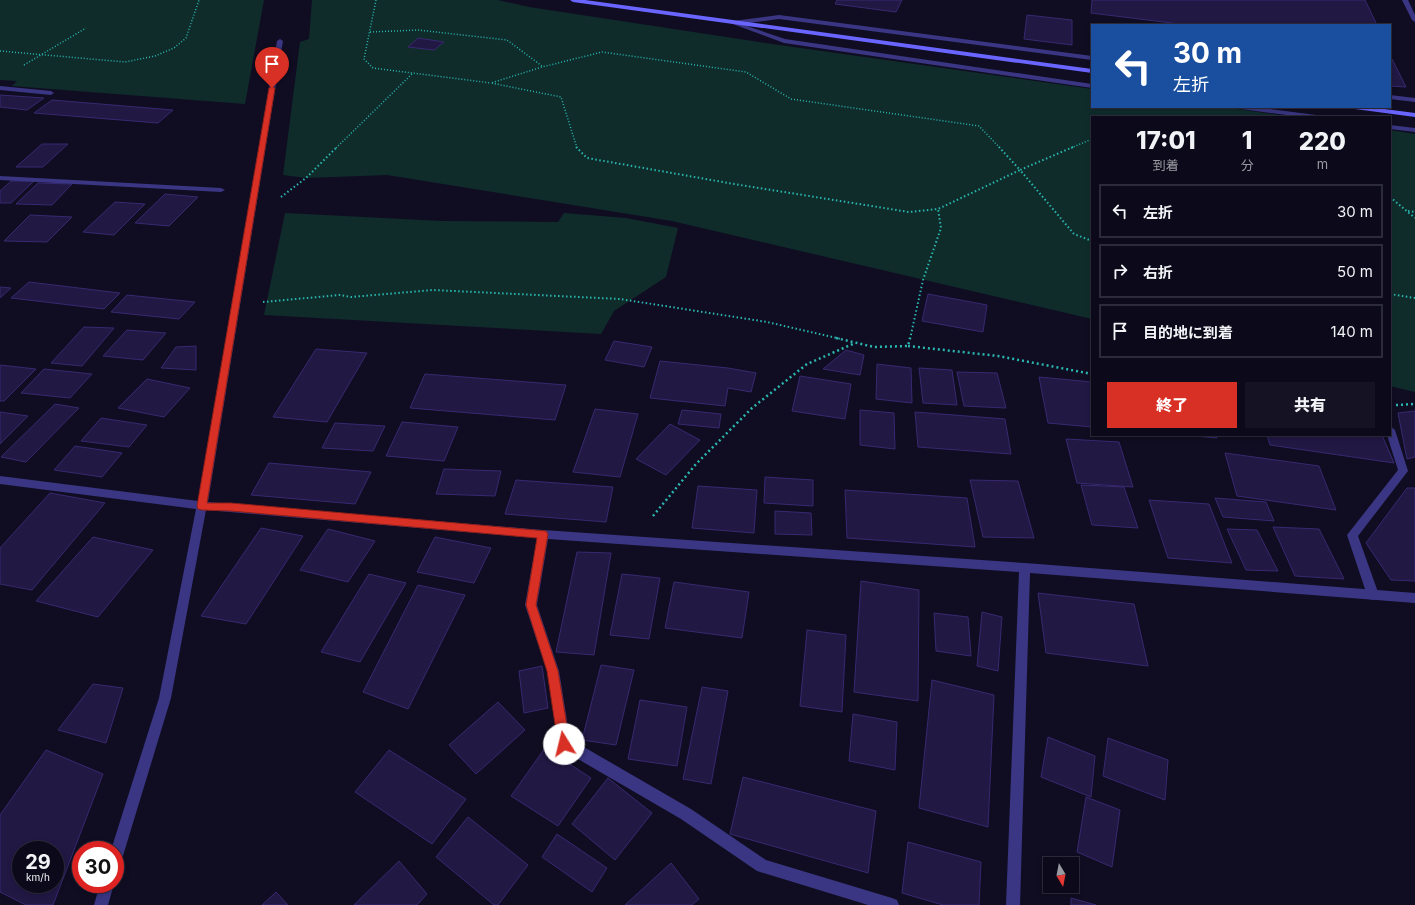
<!DOCTYPE html>
<html lang="ja">
<meta charset="utf-8">
<style>
:root{--surface:#0c0a1a;--page:#151323;--text:#f1f3f6;--muted:#9a9aa2;--line:#2c2b39;--accent:#d93025}
body{margin:0;font-family:Inter,"Noto Sans JP",sans-serif;background:var(--page);color:var(--text);height:100vh;display:flex;flex-direction:column;font-size:15px;white-space:nowrap}
*{box-sizing:border-box;margin:0}
p{font-size:13px;color:var(--muted)}
.icon{flex:none;width:22px;height:22px;fill:none;stroke:currentColor;stroke-width:2;stroke-linecap:round;stroke-linejoin:round}
.map{position:relative;flex:1;overflow:hidden}
.side{position:absolute;left:1091px;top:116px;width:300px;height:320px;display:flex;flex-direction:column;background:var(--surface);border-radius:0px;box-shadow:0 2px 6px #0003,0 0 0 1px var(--line)}
.side>*{flex:none}
.guide{position:absolute;left:1091px;top:24px;width:300px;height:84px;border-radius:0px;box-shadow:0 2px 6px #0003,0 0 0 1px var(--line);background:#1a4fa0;color:#fff;overflow:hidden}
.needle{width:26px;rotate:170deg}
.fabs{position:absolute;left:1043px;top:857px;display:grid;gap:8px}
.fabs a{display:grid;place-items:center;width:36px;height:36px;border-radius:0px;background:var(--surface);box-shadow:0 2px 6px #0003,0 0 0 1px var(--line);font-size:20px}
.speed{position:absolute;left:12px;top:841px;display:flex;gap:8px;font-size:20px;font-weight:700;text-align:center}
.speed>*{display:grid;place-content:center;width:52px;height:52px;border-radius:50%;background:var(--surface);box-shadow:0 2px 6px #0003,0 0 0 1px var(--line);line-height:1}
.speed small{font-size:10px;font-weight:400}
.speed .limit{border:6px solid #d22;background:#fff;color:#111}
.pin{position:absolute;display:grid;place-items:center;width:34px;height:34px;color:#fff;margin:-41px -17px;border-radius:50% 50% 50% 0;rotate:-45deg;box-shadow:0 0 4px #0007}
.pin .icon{rotate:45deg}
.me{position:absolute;width:44px;margin:-22px;rotate:351deg;stroke-linejoin:round;filter:drop-shadow(0 0 3px #0008)}
.turn{display:flex;align-items:center;gap:14px;height:84px;padding:0 16px;font-size:18px}
.turn .icon{width:52px;height:52px;stroke-width:2.5}
.turn b{display:block;font-size:28px;line-height:34px}
.eta{display:flex;justify-content:space-evenly;align-items:center;height:68px;text-align:center}
.eta b{font-size:24px;font-weight:800;line-height:28px}
.button{display:flex;gap:8px;margin-top:auto;padding:8px 16px}
.button a{flex:1;height:46px;border-radius:0px;background:var(--accent);color:#fff;font-size:16px;font-weight:800;line-height:46px;text-align:center}
.button a+a{background:var(--page);color:var(--text)}
ul{padding:0;list-style:none}
li{display:flex;align-items:center;gap:12px;height:54px;margin:0 8px 6px;padding:0 8px;border:2px solid var(--line);border-radius:0px}
li div{flex:1}
li b{display:block;font-size:15px}
li em{font-style:normal}
.map>svg:first-child{display:block}
.green{fill:#0f2c2b}
.building{fill:#211844;stroke:#382970;fill-rule:evenodd}
.lines{fill:none;stroke-linecap:round;stroke-linejoin:round}
.path-far2{stroke:#2ab7b0;stroke-width:1.5;stroke-dasharray:1 2;stroke-linecap:butt}
.path-far1{stroke:#2ab7b0;stroke-width:2;stroke-dasharray:1.5 2.5;stroke-linecap:butt}
.path{stroke:#2ab7b0;stroke-width:2.5;stroke-dasharray:2 3;stroke-linecap:butt}
.lane{fill:#3a3683;fill-rule:evenodd}
.street{fill:#3a3683;fill-rule:evenodd}
.secondary{fill:#6a65ff;fill-rule:evenodd}
.route{fill:#d93025;stroke:#8d1f18}
</style>
<div class="map">
<svg width="1415" height="905" viewBox="0 0 1415 905">
<rect width="100%" height="100%" fill="#100d22"/>
<path class="green" d="M0 0H264L245 104 12 86 17 81 0 80Z
M312 0H498L529 7 765 43 1092 89V107H1223L1294 117H1092V319L672 221 387 175 306 178 283 175 300 42 309 39Z
M1390 130 1415 134V392L1390 386Z
M285 213 442 221 558 222 564 213 626 218 678 228 666 277 614 311 601 334 264 315Z"/>
<path class="building" d="M837 0H902L896 12 835 4Z
M1092 0H1365L1377 25H1188L1091 13Z
M1027 15 1072 20V45L1024 39Z
M418 38 444 42 434 50 408 47Z
M1390 59H1392L1406 87 1390 86Z
M0 95 44 98 27 110 0 107Z
M52 100 173 110 158 123 34 113Z
M42 144H68L43 167H16Z
M11 181H34L11 203H0V191Z
M38 183 72 184 52 205 16 204Z
M165 194 198 197 169 226 135 223Z
M115 202 145 204 114 235 83 232Z
M30 215 72 217 47 242 4 241Z
M29 282 120 293 104 309 11 298Z
M0 287 11 288 0 298Z
M928 294 987 305 983 332 922 321Z
M127 295 195 302 179 319 111 312Z
M84 327 114 328 82 366 51 363Z
M127 330 166 333 143 360 103 356Z
M614 341 652 347 644 367 605 360Z
M196 346V370L161 368 176 347Z
M316 349 367 353 327 422 273 417Z
M846 350 864 355 860 375 823 369Z
M660 361 728 368 756 373 751 392 728 388 725 406 650 398Z
M877 364 911 368 912 403 876 399Z
M0 365 36 369 4 401H0Z
M919 368 952 370 957 405 923 403Z
M44 369 92 374 70 398 21 393Z
M957 372 997 373 1006 408 964 406Z
M425 374 566 385 555 420 410 408Z
M800 376 851 384 845 419 792 411Z
M1039 377 1092 382V427L1048 423Z
M147 379 190 388 164 417 118 408Z
M55 404 79 408 26 462 1 457Z
M595 409 638 414 620 477 573 472Z
M682 410 721 414 719 428 678 424Z
M860 410 894 413 895 449 860 445Z
M1415 411V457L1407 459 1398 413Z
M0 412 28 416 0 444Z
M915 412 1005 419 1011 454 918 447Z
M101 418 147 425 129 447 81 441Z
M402 422 458 427 444 461 386 456Z
M335 423 385 426 373 451 322 448Z
M670 424 700 440 666 475 636 459Z
M1183 435H1216L1217 438Z
M1267 435H1382L1394 463 1270 445Z
M1066 439 1119 442 1133 487 1077 483Z
M75 446 122 453 102 477 54 470Z
M1225 453 1319 466 1336 510 1237 496Z
M269 463 371 472 355 504 251 495Z
M444 469 501 471 495 496 436 494Z
M765 477 813 480V506L764 503Z
M516 480 613 487 606 522 505 514Z
M970 480 1018 481 1034 538 983 537Z
M1081 485 1124 487 1138 528 1092 525Z
M698 486 757 490 754 533 692 528Z
M1407 488H1415V581L1391 580 1366 543Z
M845 490 967 498 975 547 847 538Z
M50 493 105 503 32 590 0 584V548Z
M1215 498 1266 502 1274 521 1223 517Z
M1149 500 1209 504 1232 563 1168 558Z
M775 511 811 513 812 535 775 534Z
M1273 527 1319 529 1344 579 1295 576Z
M261 528 303 536 246 624 201 616Z
M328 529 375 541 348 582 300 570Z
M1227 529 1257 530 1278 571 1246 570Z
M93 537 153 550 98 617 36 601Z
M435 537 491 548 474 583 417 572Z
M577 552 611 553 594 655 556 652Z
M369 574 406 583 360 662 321 652Z
M622 574 660 578 649 639 610 635Z
M861 581 919 590 918 701 854 692Z
M674 582 749 592 742 638 665 628Z
M418 585 465 595 408 709 363 692Z
M1038 593 1134 604 1148 666 1046 653Z
M982 612 1002 617 998 671 977 666Z
M934 613 968 617 971 656 936 651Z
M807 630 846 635 842 712 800 706Z
M601 665 634 670 616 745 582 740Z
M542 666 548 708 524 713 519 671Z
M932 680 994 695 988 827 919 808Z
M93 684 123 688 106 743 58 730Z
M702 687 728 691 711 784 683 779Z
M640 700 687 707 677 766 628 759Z
M498 702 525 730 476 774 449 745Z
M853 714 897 722 895 770 849 761Z
M1048 737 1095 756 1091 797 1041 777Z
M1108 738 1168 760 1165 800 1103 776Z
M545 748 591 778 558 826 511 796Z
M46 750 103 774 53 905H26L0 892V815ZM21 850H55V884H21Z
M389 750 466 799 432 844 355 792Z
M743 777 876 811 868 873 730 834Z
M608 778 652 813 615 860 572 824Z
M1086 797 1120 810 1112 867 1077 852Z
M468 817 528 865 498 905H494L436 857Z
M557 834 607 868 592 892 542 857Z
M908 842 981 862 979 905H943L902 893Z
M399 861 427 894 417 905H354Z
M671 863 699 899 692 905H625Z
M276 892 288 905H262Z
M1071 898 1096 905H1071Z"/>
<g class="lines">
<path class="path-far2" d="M376 0 364 59 373 68 491 83
M370 32 418 30 507 40 542 66
M0 51 125 62 155 56 174 48 186 38 199 0
M24 65 86 28
M336 148 413 73
M577 148 561 97 491 83 542 67 602 52 746 72 791 99 979 126 1000 148
M1071 148 1092 139"/>
<path class="path-far1" d="M576 147 587 158 734 184 909 212 938 209 1020 170 999 147
M1073 147 1020 170 1074 234 1092 241
M281 197 306 178 337 147
M1390 197 1415 218
M1408 211 1415 212
M1390 294 1415 298
M263 302 340 295 351 297 433 290 620 299 767 322 841 339
M910 339 923 280 941 228 938 209"/>
<path class="path" d="M836 338 874 347 908 346 910 338
M908 346 998 356 1092 374
M1396 405 1415 404
M653 516 696 464 752 408 807 364 855 343"/>
<path class="lane" d="M0 86 51 91 54 93 51 95 0 90Z
M0 176 221 188 225 190 221 192 0 180Z
M1390 426 1395 430 1408 471 1358 536 1379 595 1377 599 1373 600 1369 599 1367 595 1347 535 1398 470 1387 435H1390Z"/>
<path class="street" d="M1402 0H1408L1415 15V22L1412 20Z
M779 15 1092 56V60L779 19 741 24 785 39 1092 84V88L784 43 730 23 733 21Z
M280 39 283 41 208 502 543 530 1025 563 1415 593V603L1030 573 1020 905H1006L1019 572 548 539 537 605 559 671 570 739 691 809 766 860 892 898 897 900 899 905H868L757 871 681 819 559 748 547 671 525 605 537 538 206 510 171 698 122 859 120 864 115 866V850H111L159 698 196 509 0 484V476L198 501 277 41Z
M1390 95 1415 98V102L1390 99Z
M1238 107H1255L1316 115 1319 117H1301L1241 109Z
M1390 125 1415 128V132L1390 129Z
M100 884H114L108 905H94Z"/>
<path class="secondary" d="M570 0H585L1092 69V73L573 2Z
M1352 107H1369L1415 113V117L1355 109Z"/>
</g>
<path class="route" d="M272 86 275 88 207 503H231L546 531 548 534 536 605 558 671 570 744 568 748 564 749 559 748 558 744 547 671 526 605 537 538 231 511 202 510 198 509 197 506 269 88Z"/>
</svg>
<div class="fabs">
<a><svg class="needle" viewBox="-14 -14 28 28"><path d="M0-13l5 13h-10z" fill="#e53935"/><path d="M0 13l5-13h-10z" fill="#9a9aa2"/></svg></a>
</div>
<div class="speed"><div>29<small>km/h</small></div><div class="limit">30</div></div>
<div class="pin" style="left:272px;top:88px;background:#d93025"><svg class="icon" aria-label="arrive" viewBox="0 0 24 24"><path d="M6 21V4h12l-3 4 3 4H6"/></svg></div>
<svg class="me" style="left:564px;top:744px" viewBox="-20 -20 40 40"><circle r="19" fill="#fff"/><path d="M0-13L10 11 0 6-10 11z" fill="#d93025"/></svg>
<div class="guide">
<div class="turn"><svg class="icon" aria-label="left" viewBox="0 0 24 24"><path d="M17 20v-9H6M10 6l-5 5 5 5"/></svg><div><b>30 m</b>左折</div></div>
</div>
<section class="side">
<div class="eta">
<div><b>17:01</b><p>到着</p></div>
<div><b>1</b><p>分</p></div>
<div><b>220</b><p>m</p></div>
</div>
<ul>
<li><svg class="icon" aria-label="left" viewBox="0 0 24 24"><path d="M17 20v-9H6M10 6l-5 5 5 5"/></svg><div><b>左折</b></div><em>30 m</em></li>
<li><svg class="icon" aria-label="right" viewBox="0 0 24 24"><path d="M7 20v-9h11M14 6l5 5-5 5"/></svg><div><b>右折</b></div><em>50 m</em></li>
<li><svg class="icon" aria-label="arrive" viewBox="0 0 24 24"><path d="M6 21V4h12l-3 4 3 4H6"/></svg><div><b>目的地に到着</b></div><em>140 m</em></li>
</ul>
<div class="button"><a>終了</a><a>共有</a></div>
</section>
</div>
